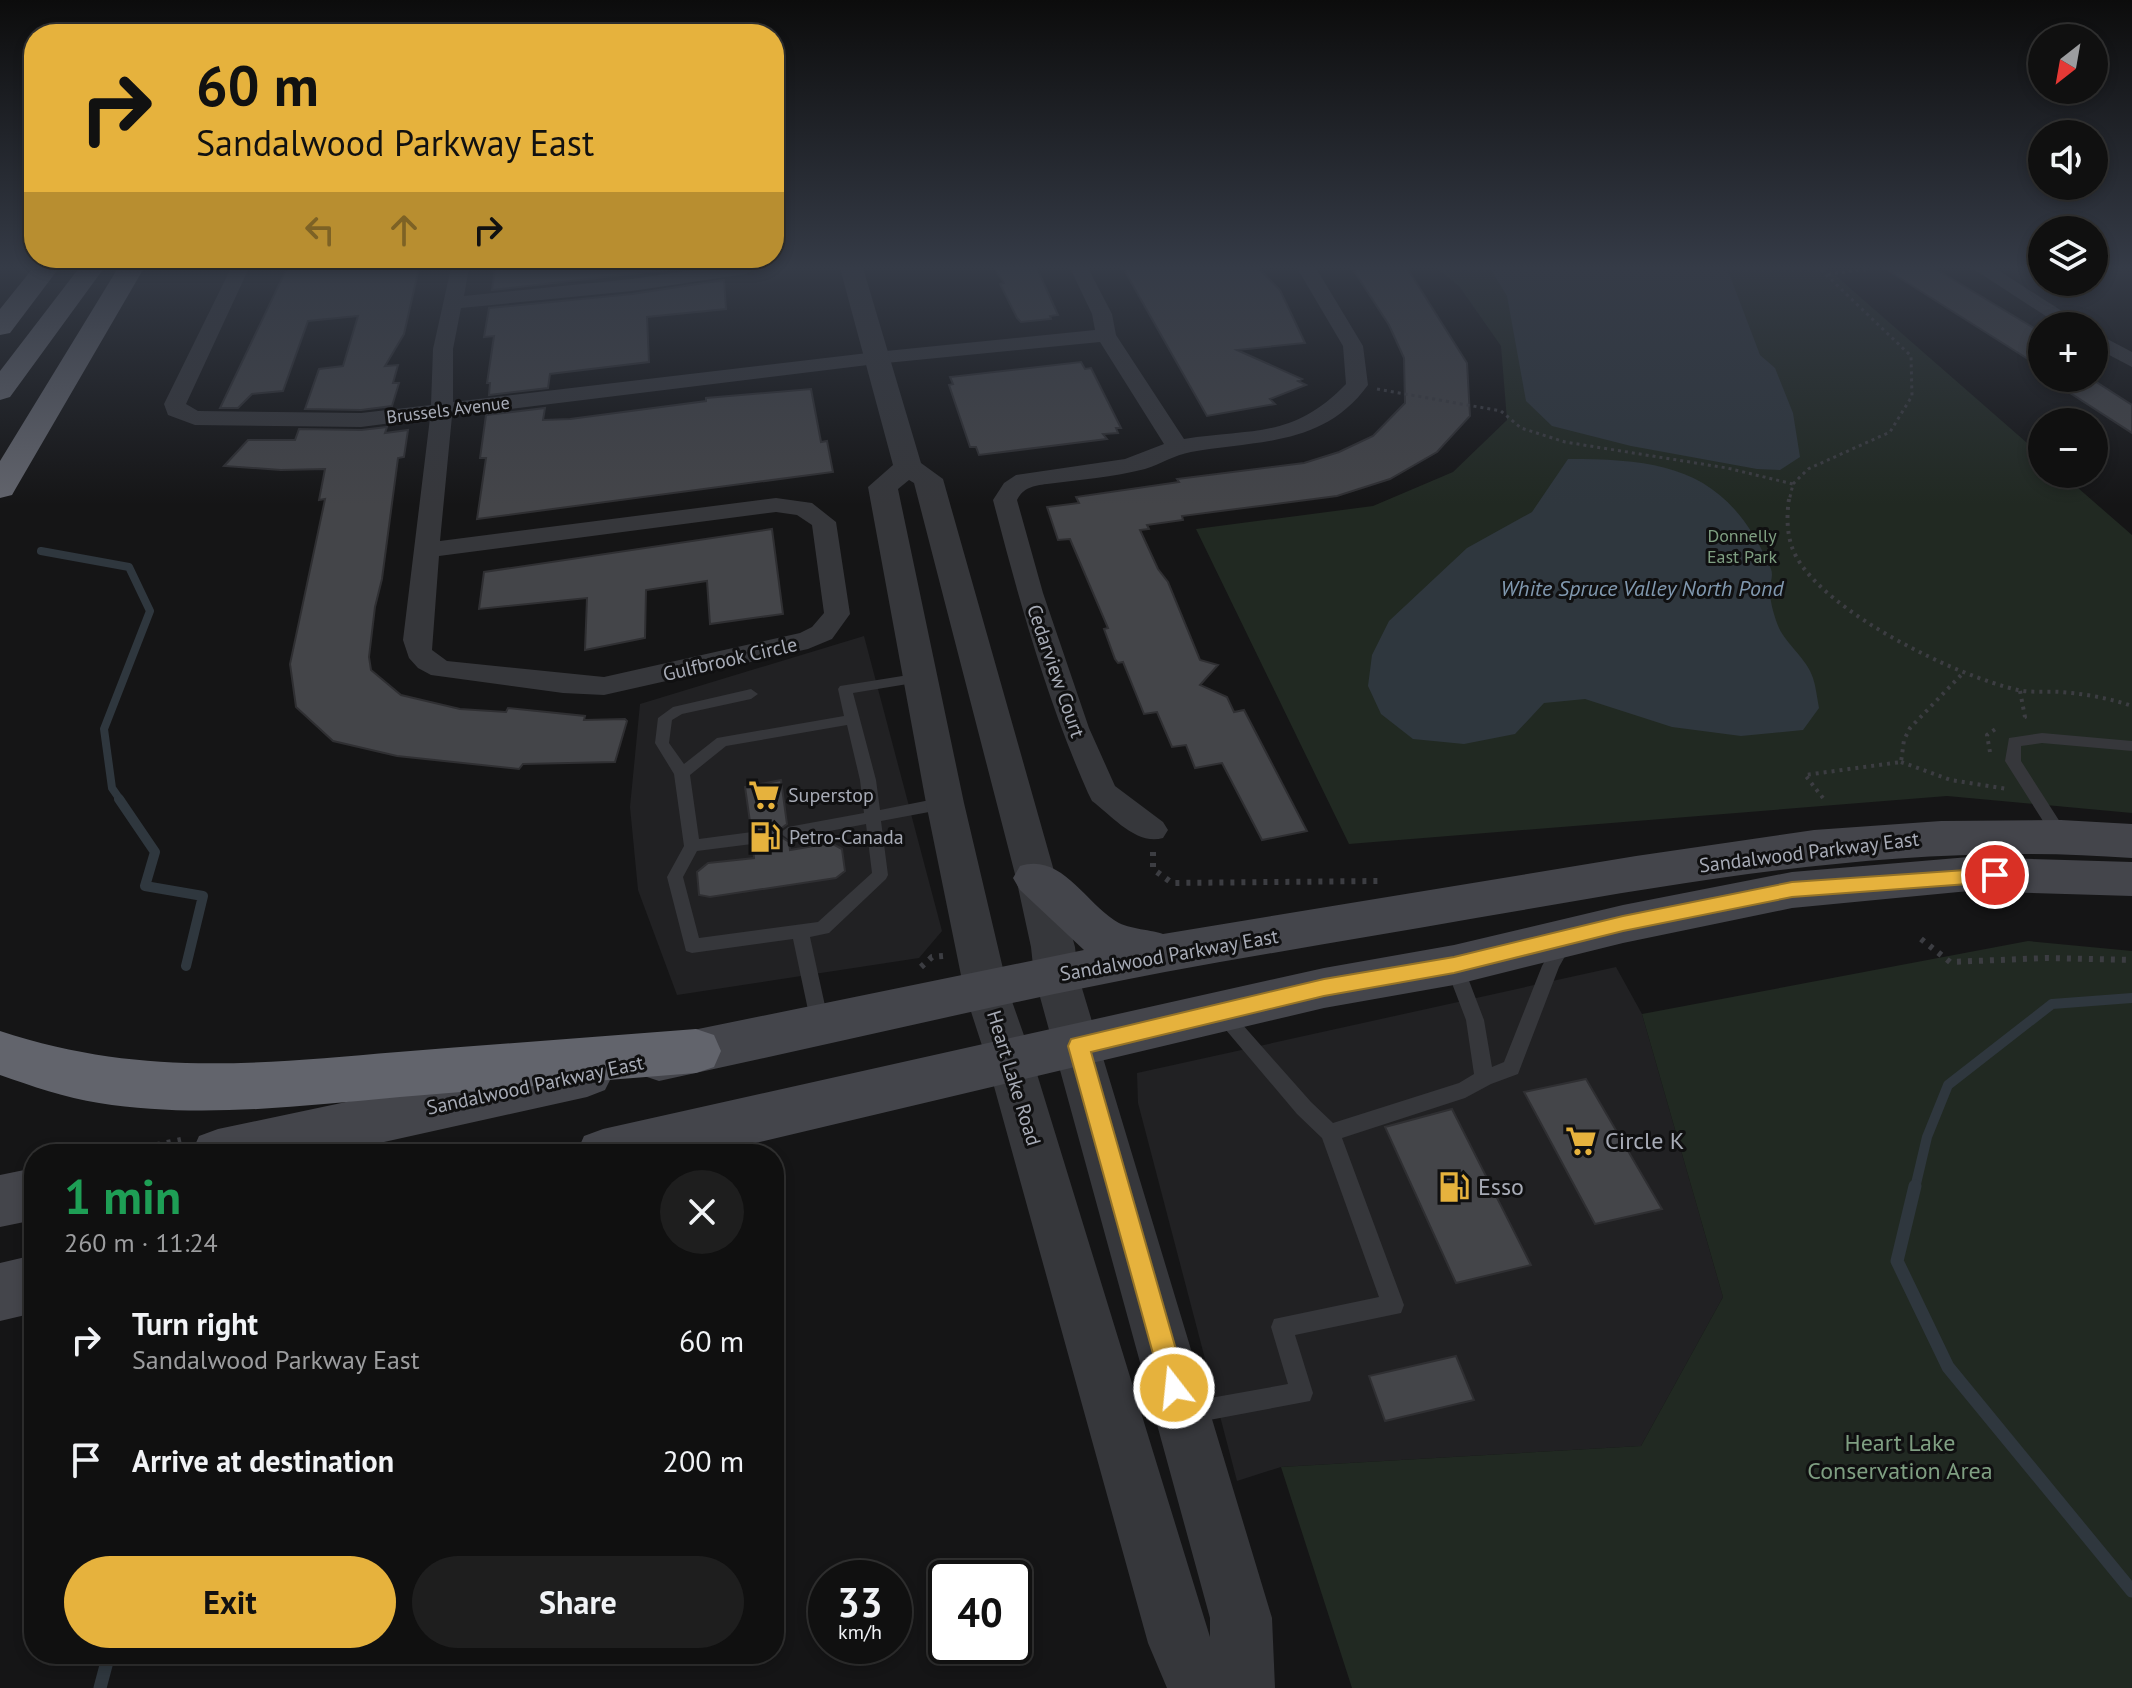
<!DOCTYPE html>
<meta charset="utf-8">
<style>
:root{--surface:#101010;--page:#1e1e1e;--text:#f1f3f6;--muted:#9c9d9f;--line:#303030;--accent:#e6b23d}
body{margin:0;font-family:"PT Sans",sans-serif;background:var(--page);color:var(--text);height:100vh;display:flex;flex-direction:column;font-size:30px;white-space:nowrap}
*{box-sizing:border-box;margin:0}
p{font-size:26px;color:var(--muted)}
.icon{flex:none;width:44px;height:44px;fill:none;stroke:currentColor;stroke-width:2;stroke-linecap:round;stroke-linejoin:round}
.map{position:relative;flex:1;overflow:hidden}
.drawer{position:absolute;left:24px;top:1144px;width:760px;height:520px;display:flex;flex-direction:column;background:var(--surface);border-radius:32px;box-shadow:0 4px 12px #0003,0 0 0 2px var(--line)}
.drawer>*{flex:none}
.guide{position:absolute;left:24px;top:24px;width:760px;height:244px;border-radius:32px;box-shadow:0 4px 12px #0003,0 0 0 2px var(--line);background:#e6b23d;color:#111;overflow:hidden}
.needle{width:52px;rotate:211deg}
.controls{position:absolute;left:2028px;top:24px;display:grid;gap:16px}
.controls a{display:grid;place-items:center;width:80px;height:80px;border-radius:50%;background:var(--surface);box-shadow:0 4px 12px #0003,0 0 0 2px var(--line);font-size:40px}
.speed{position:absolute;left:808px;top:1560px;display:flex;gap:16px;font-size:40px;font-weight:700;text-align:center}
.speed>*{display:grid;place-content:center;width:104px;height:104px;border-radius:50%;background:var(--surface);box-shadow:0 4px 12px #0003,0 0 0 2px var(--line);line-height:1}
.speed small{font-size:20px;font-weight:400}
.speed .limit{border:4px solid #111;border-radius:12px;background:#fff;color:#111}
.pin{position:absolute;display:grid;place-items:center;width:68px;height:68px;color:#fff;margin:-34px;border:4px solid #fff;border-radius:50%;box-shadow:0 2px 8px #0007}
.me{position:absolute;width:88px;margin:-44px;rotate:344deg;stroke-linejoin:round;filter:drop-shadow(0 0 6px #0008)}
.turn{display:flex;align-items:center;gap:28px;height:168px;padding:0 40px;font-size:36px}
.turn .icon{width:104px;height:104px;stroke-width:2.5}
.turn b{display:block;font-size:56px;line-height:68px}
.lanes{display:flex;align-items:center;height:76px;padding:0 40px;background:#0003;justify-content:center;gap:40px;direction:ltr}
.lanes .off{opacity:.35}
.round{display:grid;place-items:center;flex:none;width:84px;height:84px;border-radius:42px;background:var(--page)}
.headline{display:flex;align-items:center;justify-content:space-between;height:136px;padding:0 40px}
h1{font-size:48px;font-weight:600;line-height:60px;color:#1e9e55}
.cta{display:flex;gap:16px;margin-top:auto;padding:16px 40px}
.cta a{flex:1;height:92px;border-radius:48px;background:var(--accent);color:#111;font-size:32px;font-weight:600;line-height:92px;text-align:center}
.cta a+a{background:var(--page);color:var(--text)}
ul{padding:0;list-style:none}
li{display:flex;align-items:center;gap:24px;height:120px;padding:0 40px}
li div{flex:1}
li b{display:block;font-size:30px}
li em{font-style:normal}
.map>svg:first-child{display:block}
.built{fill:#212123}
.green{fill:#212922}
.water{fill:#2f373e}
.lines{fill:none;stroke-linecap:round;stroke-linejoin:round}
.stream-far2{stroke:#2f373e;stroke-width:8}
.stream-far1{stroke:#2f373e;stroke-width:10}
.stream{stroke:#2f373e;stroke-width:13}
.building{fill:#444549;stroke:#2f2f32;stroke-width:2}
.path-far2{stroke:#3c3d42;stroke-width:3;stroke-dasharray:3 4;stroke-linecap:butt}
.path-far1{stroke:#3c3d42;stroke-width:4;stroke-dasharray:3 5;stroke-linecap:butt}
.path{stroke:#3c3d42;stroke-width:6;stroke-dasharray:4 7;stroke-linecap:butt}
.service{fill:#36373b;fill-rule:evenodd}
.minor{fill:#36373b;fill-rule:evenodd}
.tertiary{fill:#36373b;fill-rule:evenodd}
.secondary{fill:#44454b;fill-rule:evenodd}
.motorway{fill:#62646c;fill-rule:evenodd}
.route{fill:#e6b23d;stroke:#967428;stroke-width:2}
.labels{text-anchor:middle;stroke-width:6;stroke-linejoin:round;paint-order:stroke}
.far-street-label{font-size:18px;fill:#a7abb6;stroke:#101011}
.far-park-label{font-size:18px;fill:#7f9f82;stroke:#101011}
.street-label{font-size:20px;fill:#a7abb6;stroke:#101011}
.poi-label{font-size:20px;fill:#a7abb6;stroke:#101011;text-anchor:start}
.water-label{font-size:22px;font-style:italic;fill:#8098af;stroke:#101011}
.near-poi-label{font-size:24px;fill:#a7abb6;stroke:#101011;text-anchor:start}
.near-park-label{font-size:24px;fill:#7f9f82;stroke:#101011}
</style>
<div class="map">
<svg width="2132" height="1688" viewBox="0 0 2132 1688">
<rect width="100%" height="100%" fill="#151516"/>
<path class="built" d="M864 636 942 931 919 958 677 995 638 890 630 807 640 704Z
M1616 967 1642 1014 1723 1297 1641 1446 1281 1467 1237 1481 1138 1103 1137 1073Z"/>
<path class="green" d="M1436 268H1827L2042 456V474H2062L2132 535V813L1947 796 1349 844 1196 529 1373 506 1453 472 1507 420 1501 346 1459 286Z
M2028 941 2132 951V1688H1352L1281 1467 1641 1446 1723 1297 1642 1014Z"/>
<path class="water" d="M1490 268H1727L1760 355 1775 368 1793 413 1800 457 1780 470 1757 469 1631 446 1552 426 1526 401 1507 296Z
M1568 459C1668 459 1728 470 1771 569 1774 577 1769 583 1770 592 1770 602 1775 619 1779 628 1787 645 1807 659 1813 678 1816 687 1817 698 1819 708L1803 730 1741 736 1672 727 1585 699 1544 703 1515 734 1464 744 1413 739 1381 714 1368 686 1372 655 1389 621 1467 548 1532 512Z"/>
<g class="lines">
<path class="stream-far2" d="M41 551 129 567 150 611 104 729 112 788 121 801"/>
<path class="stream-far1" d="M119 799 155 852 145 886 203 896 186 966
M1915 1188 1927 1137 1948 1085 2052 1004 2132 998"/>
<path class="stream" d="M1915 1186 1897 1261 1948 1367 2132 1591
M100 1688 109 1654"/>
</g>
<path class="building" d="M287 268H419L404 334 385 366 398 365 393 383H399L392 406 361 410 305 409 319 369 343 366 358 316 308 321 283 391 252 394 238 408H220Z
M495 268H683L492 290Z
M994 268H1037L1058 315 1050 316 1051 319 1021 322 1017 318 1000 284 1004 283Z
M1123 268H1258L1280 290 1305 343 1237 350 1302 379 1298 381 1306 385 1270 399 1275 404 1207 416Z
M1352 268H1407L1467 363 1470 416 1437 452 1390 479 1337 496 1182 516 1183 520 1147 525 1149 529 1140 530 1158 569 1168 582 1200 660 1218 665 1200 685 1227 697 1234 712 1244 710 1307 831 1262 840 1222 763 1195 768 1186 745 1172 747 1157 712 1144 714 1123 662 1118 663 1115 659 1104 629 1108 628 1070 539 1058 540 1047 507 1079 503 1076 497 1179 482 1177 479 1304 463 1339 452 1373 436 1405 403 1404 358 1389 325Z
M1884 268H1934L2042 333V368Z
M724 280 726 309 647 317 649 362 550 374 548 388 489 395 490 383H487L494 336 484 337 489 308 632 294Z
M1081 362 1085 369 1091 368 1121 428H1116L1118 433 1103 434 1107 439 979 455 976 447H970L949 385 953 384 950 377Z
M2047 378H2090L2132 405V433Z
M811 389 821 442 827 441 833 472 477 519 486 458H480L486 415 545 408 543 420 570 419 706 401V398Z
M387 427 385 433 408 430 404 457 398 458 382 579 375 607 369 657 371 670 401 695 460 709 506 712 508 708 585 716 584 720 625 719 627 721 615 762 523 764 519 769 397 756 333 741 296 707 290 664 324 504 325 499 319 500 325 469 281 470 224 466 248 440H295L299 429 361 430Z
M772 529 783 614 710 624 707 581 646 590 645 638 585 650 587 598 479 609 484 572Z
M781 780 787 824 778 831V835L789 842 790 850 831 843 842 849 845 871 836 878 710 897 699 895 697 872 708 863 754 858 753 847 763 838 751 829 745 787Z
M1586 1079 1662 1209 1595 1224 1524 1092Z
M1452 1109 1531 1265 1456 1283 1385 1127Z
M1456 1356 1474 1400 1385 1421 1369 1376Z"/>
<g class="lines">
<path class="path-far2" d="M1828 274 1880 268
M1377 389 1501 411 1521 428 1565 442 1727 468 1793 484 1789 501
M1793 484 1808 469 1890 432 1912 396 1911 356 1819 268"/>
<path class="path-far1" d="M1789 499C1786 519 1787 541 1797 558 1829 614 1956 676 2018 690 2032 693 2047 691 2061 692 2085 694 2109 698 2132 706
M2020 691 2025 717 2021 718
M1990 752 1987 735 1997 728
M1901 762 1951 780 2008 789
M1823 798 1805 775 1901 762 1904 740 1910 728 1964 672"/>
<path class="path" d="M1153 852V869L1172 883 1378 881
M1921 939 1950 962 2047 958 2132 960
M921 967 932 957 943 956
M113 1154 181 1140"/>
<path class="service" d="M921 673 928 678 926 681 853 693 876 780 880 810 945 797 953 803 945 809 881 821 888 875 886 879 829 933 810 937 829 1024 826 1029 820 1032 814 1029 811 1024 793 939 692 953 686 951 667 877 684 846 674 774 655 743 658 718 673 707 751 689 758 694 751 699 682 714 672 720 669 743 684 764 717 738 844 716 838 689 840 686ZM847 725 860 780 864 813 788 827 780 833 788 839 866 824 872 873 818 922 699 938 683 877 697 851 752 844 760 838 752 832 699 839 690 775 726 746Z
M2042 733 2132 741V751L2042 743 2021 746V761L2069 836 2061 842 2055 840 2005 761 2009 738Z
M1564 935 1570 937 1573 942 1559 967 1518 1074 1491 1084 1465 1098 1342 1138 1404 1305 1401 1313 1295 1335 1313 1393 1310 1401 1188 1424 1180 1421 1177 1413 1180 1405 1188 1402 1288 1384 1271 1327 1274 1319 1379 1297 1322 1138 1297 1114 1215 1017 1212 1012 1215 1007 1221 1004 1227 1007 1311 1102 1333 1123 1459 1083 1474 1074 1466 1020 1445 965 1448 960 1454 958 1460 960 1463 965 1484 1020 1492 1067 1504 1062 1542 966 1558 937Z"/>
<path class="minor" d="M231 268H249L186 404 198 411 361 413 431 405 433 349 451 268H469L464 296 632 279 706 268H755L746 274 632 291 461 308 453 349V402L876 352 1095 330 1092 314 1070 268H1088L1112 314 1116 335 1184 439C1253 428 1293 439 1346 384L1343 346 1297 268H1316L1363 346 1368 385C1323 447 1257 440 1191 452 1174 455 1161 464 1145 469 1113 477 1080 480 1047 484 1033 486 1024 487 1017 500L1043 593 1089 728 1115 786 1163 822 1168 830 1163 838C1137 846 1112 816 1092 801L1088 793C1046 698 1019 600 993 500L1004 483 1016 475 1125 459 1164 444 1100 342 876 364 452 416 440 541 776 498 812 503 836 522 850 614 832 639 808 649 604 695 563 693 431 675 418 668 409 658 403 640 430 418 361 427 195 425 168 415 164 404ZM776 512 797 515 812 525 824 613 812 627 800 633 604 677 447 661 432 650 439 556Z
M1972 268H1995L2085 326H2061Z
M2094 332 2132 352V367L2094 347Z"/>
<path class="tertiary" d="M840 268H863L921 463 943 479 1056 878 1075 947 1078 975 1272 1618 1275 1688H1167L1148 1643 987 1061 964 990 926 803 868 487 893 465ZM909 480 914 483 1016 878 1031 947 1034 975 1210 1618V1637L1033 1061 1008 990 964 803 898 489Z"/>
<path class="secondary" d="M2061 820 2132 824V858C1907 841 1697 880 1476 918 1373 936 1269 953 1165 972 996 1004 828 1045 659 1081L641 1075 634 1059 641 1043 659 1037 1084 950 1020 890 1013 878 1020 866C1060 853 1083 899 1114 920 1126 929 1148 929 1163 934L1636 856 1814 830 1941 821Z
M1969 857 2132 862V896L1969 891 1792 908 1623 943 1454 985 1324 1008 709 1154H576L584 1136 603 1129 1324 968 1454 945 1623 905 1792 872Z
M587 1051 605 1058 613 1074 605 1090 587 1097 330 1154H191L199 1136 218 1129Z
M34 1168V1220L0 1227V1175Z
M34 1255V1313L0 1321V1263Z"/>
<path class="motorway" d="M33 268H59L10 333 0 335V309Z
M79 268H104L10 397 0 400V371Z
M118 268H144L16 488 12 495 0 498V461Z
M696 1029 714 1035 721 1051 714 1067 696 1073C597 1081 499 1089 400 1097 300 1106 199 1119 99 1103 65 1098 32 1086 0 1075V1031C141 1077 254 1064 398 1052 497 1044 597 1037 696 1029Z"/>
</g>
<linearGradient id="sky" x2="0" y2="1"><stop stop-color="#0c0c0c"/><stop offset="0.53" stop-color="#353b47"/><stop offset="1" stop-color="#353b47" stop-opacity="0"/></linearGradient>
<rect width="2132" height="505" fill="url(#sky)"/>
<path class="route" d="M1995 868 2005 875 1995 882 1792 897 1623 931 1454 973 1324 996 1091 1052 1187 1388 1183 1397 1174 1401 1165 1397 1068 1046 1071 1039 1324 979 1454 957 1623 916 1792 882Z"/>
<defs>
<symbol id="supermarket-bare" viewBox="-9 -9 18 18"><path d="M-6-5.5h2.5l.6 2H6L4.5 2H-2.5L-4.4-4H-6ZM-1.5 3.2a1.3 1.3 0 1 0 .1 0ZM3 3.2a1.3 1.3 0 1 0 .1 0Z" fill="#e6b23d" stroke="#101011" stroke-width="2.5" paint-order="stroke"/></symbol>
<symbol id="fuel-bare" viewBox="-9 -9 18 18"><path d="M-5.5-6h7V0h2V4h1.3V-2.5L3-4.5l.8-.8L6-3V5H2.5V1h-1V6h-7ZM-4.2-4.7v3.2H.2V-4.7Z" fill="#e6b23d" stroke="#101011" stroke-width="2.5" paint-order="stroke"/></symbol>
</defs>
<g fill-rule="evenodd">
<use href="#supermarket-bare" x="742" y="773" width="44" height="44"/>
<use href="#fuel-bare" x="743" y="815" width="44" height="44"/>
<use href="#supermarket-bare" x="1559" y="1119" width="44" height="44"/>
<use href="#fuel-bare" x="1432" y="1165" width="44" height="44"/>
</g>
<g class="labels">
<g class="far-street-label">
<text transform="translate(448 410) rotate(-7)" y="6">Brussels Avenue</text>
</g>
<g class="far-park-label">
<text x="1742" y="542">Donnelly<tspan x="1742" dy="21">East Park</tspan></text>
</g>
<g class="street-label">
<text transform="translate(730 659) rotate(-13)" y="7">Gulfbrook Circle</text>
<text transform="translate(1056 671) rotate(71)" y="7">Cedarview Court</text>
<text transform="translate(1809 852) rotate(-7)" y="7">Sandalwood Parkway East</text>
<text transform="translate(1169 955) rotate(-10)" y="7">Sandalwood Parkway East</text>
<text transform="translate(1014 1078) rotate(73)" y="7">Heart Lake Road</text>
<text transform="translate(535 1085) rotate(-12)" y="7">Sandalwood Parkway East</text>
</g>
<g class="poi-label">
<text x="788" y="802">Superstop</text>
<text x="789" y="844">Petro-Canada</text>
</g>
<g class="water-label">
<text x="1642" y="596">White Spruce Valley North Pond</text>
</g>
<g class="near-poi-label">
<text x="1605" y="1149">Circle K</text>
<text x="1478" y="1195">Esso</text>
</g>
<g class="near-park-label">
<text x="1900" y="1451">Heart Lake<tspan x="1900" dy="28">Conservation Area</tspan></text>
</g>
</g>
</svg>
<div class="controls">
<a><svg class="needle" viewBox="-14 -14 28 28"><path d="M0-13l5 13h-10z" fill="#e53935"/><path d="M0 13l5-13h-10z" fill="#9c9d9f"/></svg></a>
<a><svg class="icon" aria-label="sound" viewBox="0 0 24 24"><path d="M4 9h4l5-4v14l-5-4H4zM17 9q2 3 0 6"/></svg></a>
<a><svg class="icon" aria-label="layers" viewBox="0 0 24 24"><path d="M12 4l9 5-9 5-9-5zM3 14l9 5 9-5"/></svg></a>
<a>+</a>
<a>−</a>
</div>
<div class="speed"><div>33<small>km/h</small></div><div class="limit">40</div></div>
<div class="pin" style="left:1995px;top:875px;background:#d93025"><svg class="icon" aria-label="arrive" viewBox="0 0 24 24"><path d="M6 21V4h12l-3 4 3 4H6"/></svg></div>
<svg class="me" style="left:1174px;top:1388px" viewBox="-20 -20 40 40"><circle r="17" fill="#e6b23d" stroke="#fff" stroke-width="3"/><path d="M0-11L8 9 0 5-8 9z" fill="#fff"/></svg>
<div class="guide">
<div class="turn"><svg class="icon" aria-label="right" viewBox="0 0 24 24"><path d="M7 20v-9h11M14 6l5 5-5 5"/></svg><div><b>60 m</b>Sandalwood Parkway East</div></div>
<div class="lanes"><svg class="icon off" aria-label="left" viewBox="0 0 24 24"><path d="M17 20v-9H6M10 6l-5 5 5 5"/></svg><svg class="icon off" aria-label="ahead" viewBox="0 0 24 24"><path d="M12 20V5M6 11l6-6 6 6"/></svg><svg class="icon" aria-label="right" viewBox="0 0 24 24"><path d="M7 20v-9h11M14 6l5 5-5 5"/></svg></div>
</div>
<section class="drawer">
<div class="headline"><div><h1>1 min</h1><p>260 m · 11:24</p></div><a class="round"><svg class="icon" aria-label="close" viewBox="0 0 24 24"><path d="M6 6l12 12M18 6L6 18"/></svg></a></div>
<ul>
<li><svg class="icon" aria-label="right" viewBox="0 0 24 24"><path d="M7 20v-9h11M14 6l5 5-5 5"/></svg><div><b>Turn right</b><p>Sandalwood Parkway East</p></div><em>60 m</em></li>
<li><svg class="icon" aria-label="arrive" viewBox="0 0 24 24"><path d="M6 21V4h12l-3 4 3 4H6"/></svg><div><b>Arrive at destination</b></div><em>200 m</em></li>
</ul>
<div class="cta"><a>Exit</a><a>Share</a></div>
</section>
</div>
